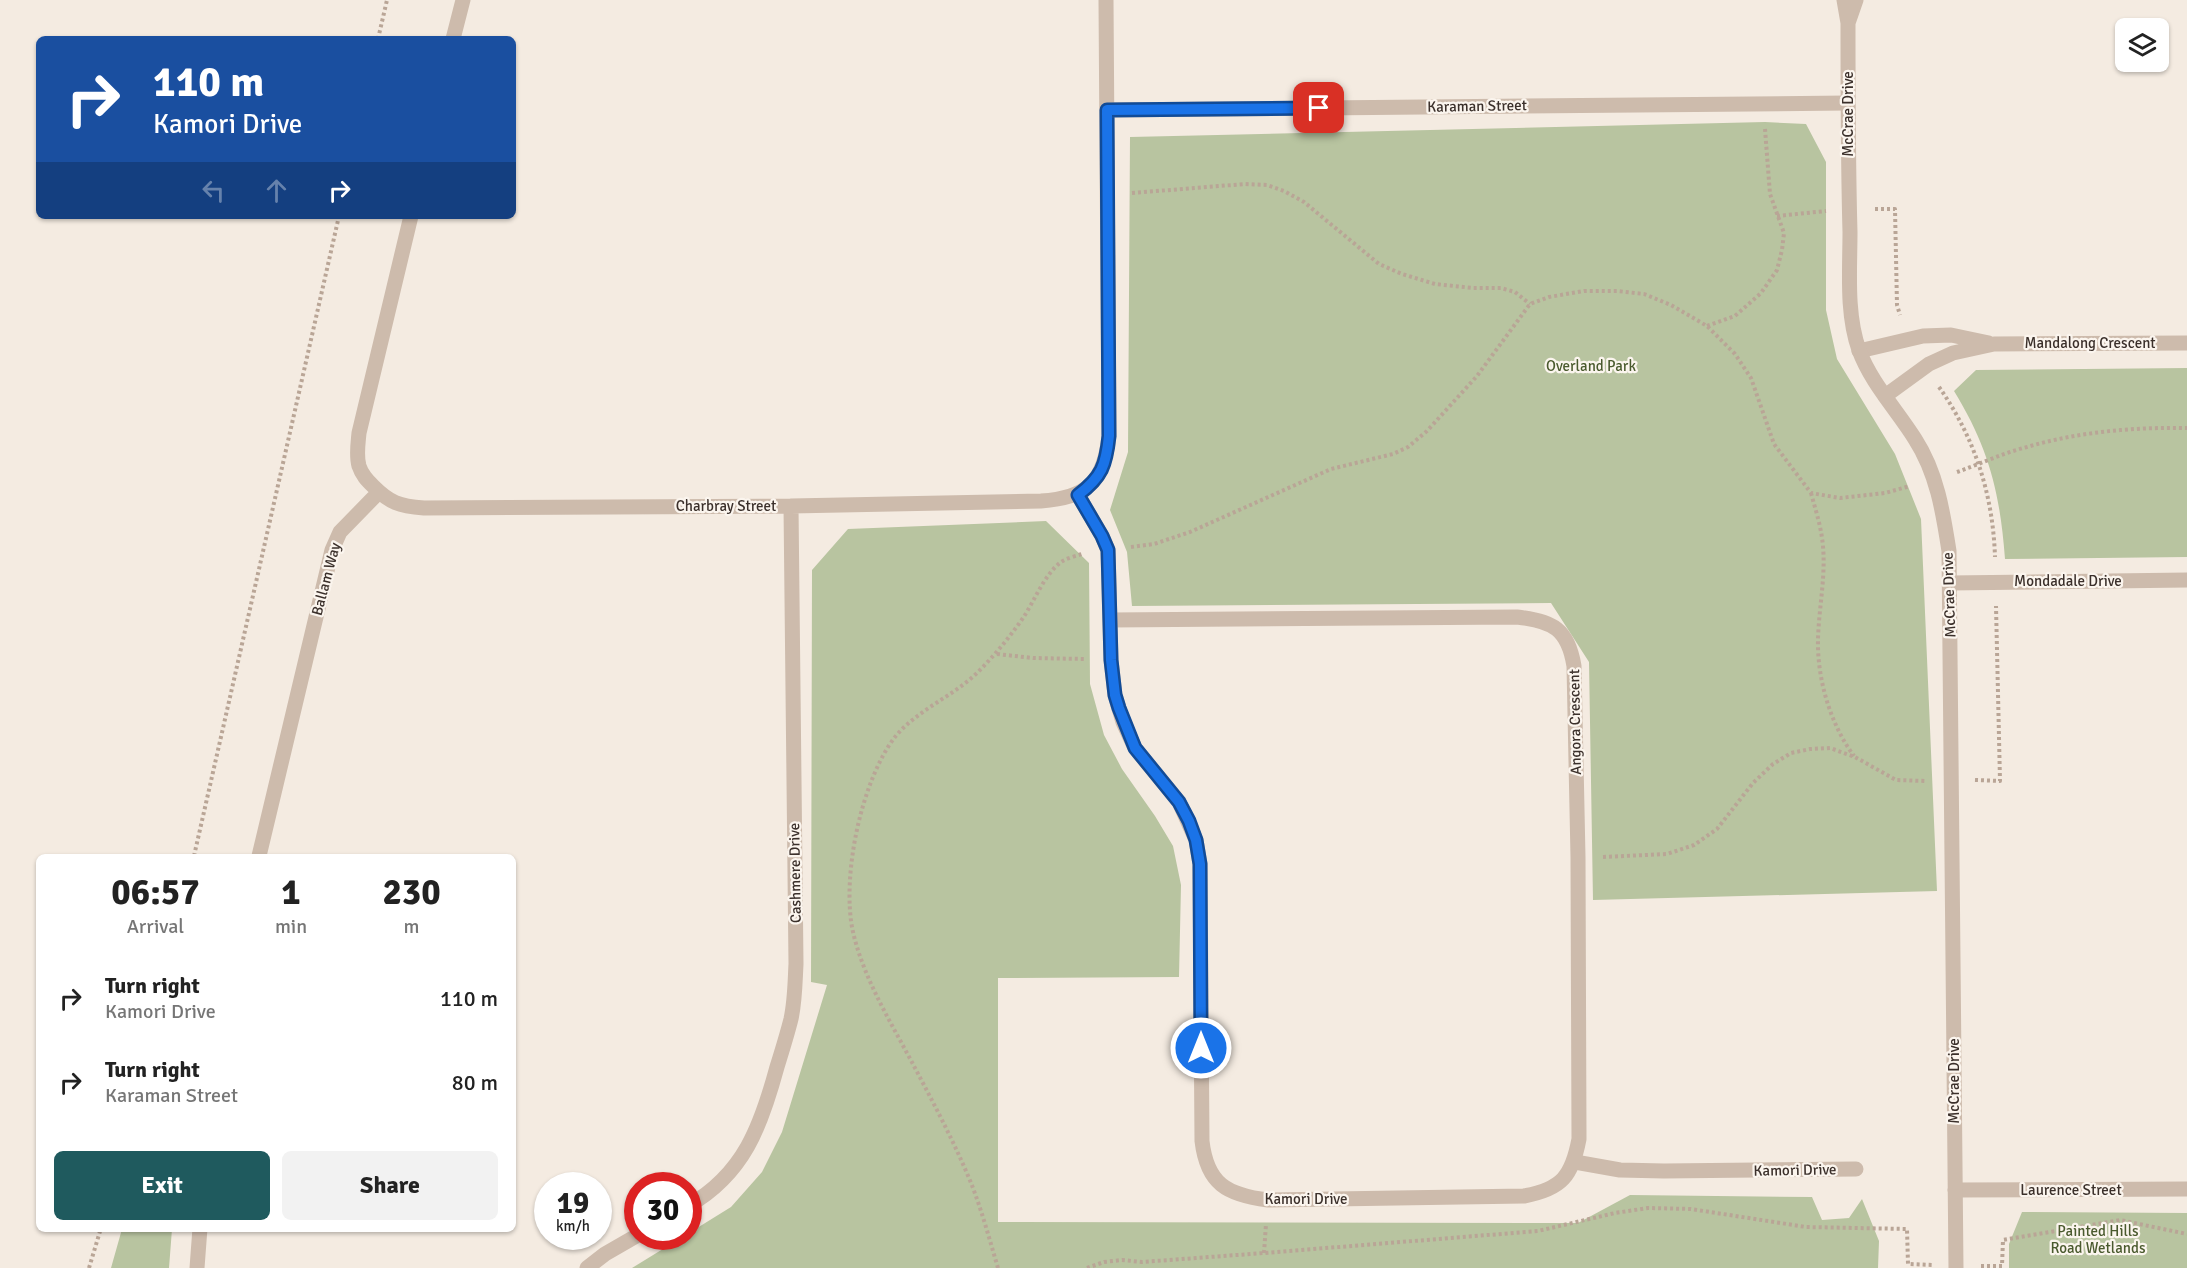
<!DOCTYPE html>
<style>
:root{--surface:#fff;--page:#f2f2f2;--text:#222;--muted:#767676;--accent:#1f5a5e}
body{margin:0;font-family:Signika,sans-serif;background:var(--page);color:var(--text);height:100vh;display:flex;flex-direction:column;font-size:22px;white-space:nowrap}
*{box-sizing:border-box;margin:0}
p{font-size:20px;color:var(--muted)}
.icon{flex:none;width:33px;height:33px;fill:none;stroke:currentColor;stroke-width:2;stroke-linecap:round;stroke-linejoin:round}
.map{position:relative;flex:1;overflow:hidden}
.side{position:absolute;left:36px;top:854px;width:480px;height:378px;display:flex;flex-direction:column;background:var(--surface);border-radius:9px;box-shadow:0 2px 4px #0004}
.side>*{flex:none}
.guide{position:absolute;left:36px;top:36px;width:480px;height:183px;border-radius:9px;box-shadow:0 2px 4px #0004;background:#1a4fa0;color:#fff;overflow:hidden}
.buttons{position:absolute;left:2115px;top:18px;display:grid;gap:12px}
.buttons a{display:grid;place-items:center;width:54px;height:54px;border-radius:9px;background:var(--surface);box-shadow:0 2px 4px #0004;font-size:30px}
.speed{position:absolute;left:534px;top:1172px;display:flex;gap:12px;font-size:30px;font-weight:700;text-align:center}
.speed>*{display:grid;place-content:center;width:78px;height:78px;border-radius:50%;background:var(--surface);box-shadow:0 2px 4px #0004;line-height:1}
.speed small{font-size:15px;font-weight:400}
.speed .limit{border:9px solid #d22;background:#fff;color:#111}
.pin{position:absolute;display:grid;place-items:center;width:51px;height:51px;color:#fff;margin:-26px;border-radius:12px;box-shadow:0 3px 9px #0006}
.me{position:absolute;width:66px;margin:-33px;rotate:0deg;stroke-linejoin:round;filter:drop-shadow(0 0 4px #0008)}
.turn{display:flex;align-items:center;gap:21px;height:126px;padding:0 18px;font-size:27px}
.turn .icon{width:78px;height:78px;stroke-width:2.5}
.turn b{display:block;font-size:42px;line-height:51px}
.lanes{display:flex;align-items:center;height:57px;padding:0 18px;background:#0003;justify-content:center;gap:30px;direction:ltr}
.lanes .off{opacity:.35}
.eta{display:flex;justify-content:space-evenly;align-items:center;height:102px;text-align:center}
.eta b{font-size:36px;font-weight:800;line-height:42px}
.button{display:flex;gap:12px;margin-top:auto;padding:12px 18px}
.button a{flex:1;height:69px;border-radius:9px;background:var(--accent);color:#fff;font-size:24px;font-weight:800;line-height:69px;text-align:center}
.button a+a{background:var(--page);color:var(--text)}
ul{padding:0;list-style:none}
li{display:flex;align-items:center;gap:18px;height:84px;padding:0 18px}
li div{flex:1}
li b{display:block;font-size:22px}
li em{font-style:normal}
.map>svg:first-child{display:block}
.green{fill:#b8c4a0}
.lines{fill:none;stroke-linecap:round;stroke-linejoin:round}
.path{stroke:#b9a596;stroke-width:4;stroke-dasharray:3 3;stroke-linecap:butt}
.minor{stroke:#cdbbac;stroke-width:15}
.tertiary{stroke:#cdbbac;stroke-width:15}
.route-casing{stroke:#114b97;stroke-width:15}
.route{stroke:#1a73e8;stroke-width:10}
.labels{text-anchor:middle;stroke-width:4.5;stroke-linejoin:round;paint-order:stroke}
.street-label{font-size:15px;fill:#3b302b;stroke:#fbf5ee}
.park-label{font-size:15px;fill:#4a5a2e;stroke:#fbf5ee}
</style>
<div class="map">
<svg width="2187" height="1268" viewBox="0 0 2187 1268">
<rect width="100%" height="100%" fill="#f4ebe1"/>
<path class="green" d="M1765 122 1806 124 1826 162V310L1837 359 1895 454 1921 519 1937 891 1593 900 1589 662 1551 603 1132 606 1127 552 1110 510 1128 452 1130 137Z
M2187 368V557L2005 559C2000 493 1989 448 1954 391L1976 370Z
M1046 521 1089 563 1090 684 1104 735 1122 769 1155 816 1173 846 1181 885 1179 977 998 978V1222L1578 1223 1630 1195 1812 1197 1822 1220 1849 1218 1862 1199 1879 1241 1878 1268H632L684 1236H688L689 1233 731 1207 762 1172 782 1132 827 985 811 982 812 570 848 529Z
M2022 1212 2187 1213V1268H2009V1244Z
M122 1229H172L169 1268H111Z"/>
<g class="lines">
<path class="path" d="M378 39 387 0
M1132 193 1245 184 1267 185 1284 191 1304 202 1379 264 1402 274 1435 284 1473 288H1501L1515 292 1530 304
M1875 209H1895L1897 305 1900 315
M1777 216 1826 211
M1707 326 1735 316 1761 293 1777 270 1782 250 1784 233 1770 194 1765 129
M1939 387C1975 438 1993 495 1995 557
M1957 472C1980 464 2003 453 2027 447 2078 432 2133 427 2187 428
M1811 493C1815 508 1820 523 1822 538 1827 571 1819 605 1818 639 1817 678 1830 724 1854 756
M1131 547 1154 544 1190 532 1331 469 1393 454 1408 447 1427 431 1477 376 1530 304 1549 297 1584 291H1617L1644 294 1671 305 1707 326 1735 354 1751 378 1774 444 1811 493 1840 498 1885 493 1910 486
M997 654 1033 658 1085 659
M1975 780 2000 781 1996 606
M194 856 339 216
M1603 857 1667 854 1694 845 1717 829 1753 783 1773 764 1791 753 1810 749 1830 748 1855 757 1896 780 1926 781
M1264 1253 1266 1224
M1981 1266H2002L2003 1240 2120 1220 2187 1234
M89 1268 101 1228
M998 1268C989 1238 981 1207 969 1178 953 1140 934 1104 915 1068 892 1024 864 980 853 932 841 878 861 781 895 737 917 710 952 697 977 673 994 656 1009 638 1023 618 1035 600 1044 575 1061 562 1067 558 1076 556 1082 554
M1087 1268 1104 1262 1122 1260 1142 1262 1264 1253 1538 1231 1615 1213 1648 1208 1691 1209 1806 1227 1907 1229 1908 1264 1932 1265"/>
<path class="minor" d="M453 39 463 0
M1107 110 1847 103
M411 216 359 433C358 444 356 456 359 466 362 475 367 480 373 486 390 503 399 506 424 508L791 506 1041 501C1087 498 1104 482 1109 436L1106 0
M1859 351 1923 336 1951 335 1989 343
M1885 396 1929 364 1953 353 1994 344 2187 343
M1078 495 1102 536 1108 550 1111 660 1115 695 1123 722 1135 748 1179 802 1196 840 1200 864 1202 1141C1207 1184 1227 1195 1268 1200L1524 1196C1562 1189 1572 1176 1579 1139L1578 857 1574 666C1568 629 1553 621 1517 617L1110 620
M1949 583 2187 580
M259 856 332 550 340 532 379 492
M1575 1162 1620 1170 1664 1171 1856 1169
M1955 1190 2187 1189
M688 1206C744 1174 761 1126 777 1067 782 1051 787 1035 791 1019 795 1001 795 982 796 964L791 506
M197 1268 200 1228
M587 1268 605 1254 638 1235"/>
<path class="tertiary" d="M1844 0 1848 23C1848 93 1848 162 1850 232 1850 270 1846 314 1859 350 1871 383 1897 410 1915 439 1937 473 1943 512 1949 551L1956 1268
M1848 23 1856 0"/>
</g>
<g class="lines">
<defs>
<path id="route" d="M1201 1048 1200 864 1196 840 1189 821 1179 802 1135 748 1119 708 1115 695 1111 660 1108 550 1102 536 1078 495C1102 477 1106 465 1109 436L1107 110 1319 108"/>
</defs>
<use href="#route" class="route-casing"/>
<use href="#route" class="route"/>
</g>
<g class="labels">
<g class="street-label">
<text transform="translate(1477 106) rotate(-1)" y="5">Karaman Street</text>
<text transform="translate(1848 114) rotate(-90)" y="5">McCrae Drive</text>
<text x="2090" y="348">Mandalong Crescent</text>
<text x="726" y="511">Charbray Street</text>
<text transform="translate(326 579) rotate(-75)" y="5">Ballam Way</text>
<text x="2068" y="586">Mondadale Drive</text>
<text transform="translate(1949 595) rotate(-92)" y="5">McCrae Drive</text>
<text transform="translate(1575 722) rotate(-91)" y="5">Angora Crescent</text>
<text transform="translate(795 873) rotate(-91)" y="5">Cashmere Drive</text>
<text transform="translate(1954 1081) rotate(-90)" y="5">McCrae Drive</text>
<text transform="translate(1795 1170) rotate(-1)" y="5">Kamori Drive</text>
<text x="2071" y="1195">Laurence Street</text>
<text x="1306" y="1204">Kamori Drive</text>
</g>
<g class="park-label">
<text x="1591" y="371">Overland Park</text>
<text x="2098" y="1236">Painted Hills<tspan x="2098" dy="17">Road Wetlands</tspan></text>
</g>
</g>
</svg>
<div class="buttons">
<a><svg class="icon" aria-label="layers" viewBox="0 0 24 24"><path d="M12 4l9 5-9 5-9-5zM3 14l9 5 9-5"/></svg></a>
</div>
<div class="speed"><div>19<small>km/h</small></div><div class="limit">30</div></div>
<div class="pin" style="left:1319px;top:108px;background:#d93025"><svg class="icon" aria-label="arrive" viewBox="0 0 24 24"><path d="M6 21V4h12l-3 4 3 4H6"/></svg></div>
<svg class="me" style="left:1201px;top:1048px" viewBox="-20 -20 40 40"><circle r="17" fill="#1a73e8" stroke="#fff" stroke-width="3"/><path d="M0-11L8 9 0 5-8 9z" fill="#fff"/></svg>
<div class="guide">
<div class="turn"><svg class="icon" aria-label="right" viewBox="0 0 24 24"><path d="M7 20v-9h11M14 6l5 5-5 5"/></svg><div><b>110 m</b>Kamori Drive</div></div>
<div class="lanes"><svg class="icon off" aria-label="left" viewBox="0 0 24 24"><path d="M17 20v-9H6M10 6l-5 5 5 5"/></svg><svg class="icon off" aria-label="ahead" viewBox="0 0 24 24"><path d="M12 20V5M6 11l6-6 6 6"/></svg><svg class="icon" aria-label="right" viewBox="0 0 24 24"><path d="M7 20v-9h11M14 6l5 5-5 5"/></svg></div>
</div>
<section class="side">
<div class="eta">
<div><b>06:57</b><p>Arrival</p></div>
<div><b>1</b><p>min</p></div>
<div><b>230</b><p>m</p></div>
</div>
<ul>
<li><svg class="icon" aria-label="right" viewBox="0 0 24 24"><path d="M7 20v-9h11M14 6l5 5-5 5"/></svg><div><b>Turn right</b><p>Kamori Drive</p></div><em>110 m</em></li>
<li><svg class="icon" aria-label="right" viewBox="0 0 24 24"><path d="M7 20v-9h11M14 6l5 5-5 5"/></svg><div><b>Turn right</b><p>Karaman Street</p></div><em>80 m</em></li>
</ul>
<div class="button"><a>Exit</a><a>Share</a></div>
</section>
</div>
